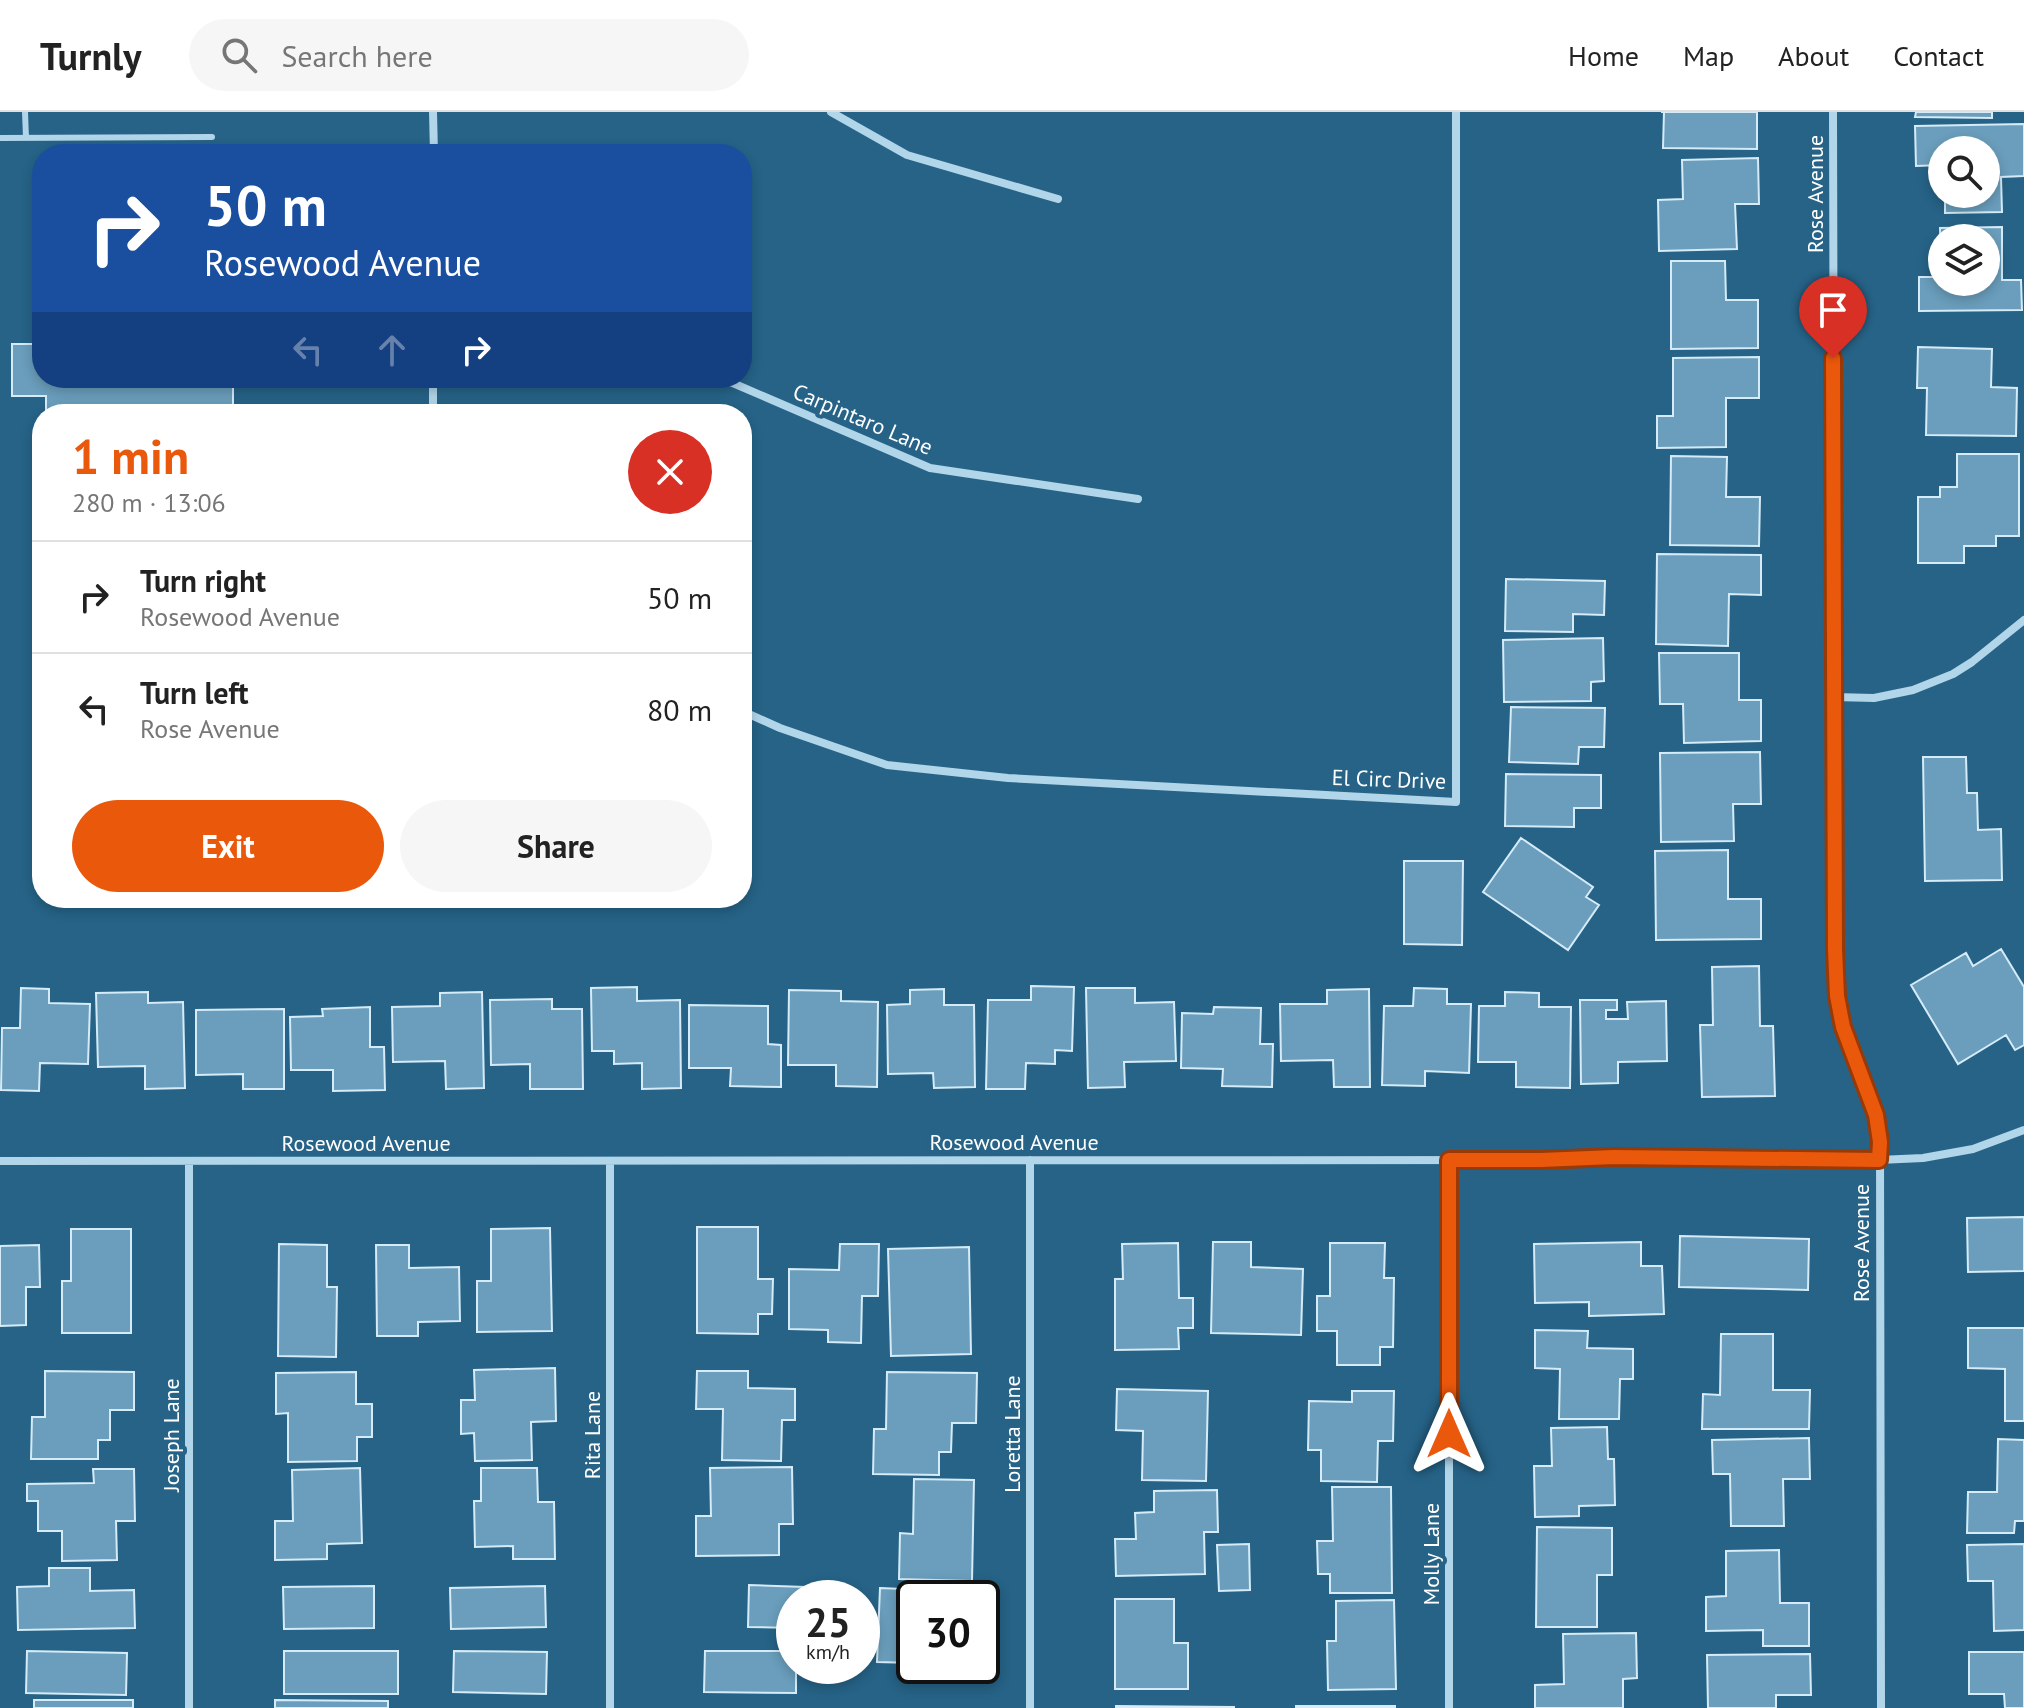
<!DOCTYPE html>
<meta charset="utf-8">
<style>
:root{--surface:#fff;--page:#f6f6f6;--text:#222;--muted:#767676;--line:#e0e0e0;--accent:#ea580c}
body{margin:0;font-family:"PT Sans",sans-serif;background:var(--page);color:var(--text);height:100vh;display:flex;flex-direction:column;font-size:30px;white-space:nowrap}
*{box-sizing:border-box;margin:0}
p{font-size:26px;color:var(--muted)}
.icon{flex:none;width:44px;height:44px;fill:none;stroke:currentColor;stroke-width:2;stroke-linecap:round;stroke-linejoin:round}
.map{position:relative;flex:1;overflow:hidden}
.details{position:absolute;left:32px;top:292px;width:720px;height:504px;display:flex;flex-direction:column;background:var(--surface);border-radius:32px;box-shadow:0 4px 12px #0003}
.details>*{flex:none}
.top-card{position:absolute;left:32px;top:32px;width:720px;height:244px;border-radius:32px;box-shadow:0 4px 12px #0003;background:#1a4fa0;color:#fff;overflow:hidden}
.fabs{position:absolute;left:1928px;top:24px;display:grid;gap:16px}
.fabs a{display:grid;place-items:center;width:72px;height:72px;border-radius:50%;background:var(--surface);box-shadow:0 4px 12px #0003;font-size:40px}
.speed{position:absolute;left:776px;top:1468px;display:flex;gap:16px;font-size:40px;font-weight:700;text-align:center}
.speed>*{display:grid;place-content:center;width:104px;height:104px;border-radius:50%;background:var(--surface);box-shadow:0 4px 12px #0003;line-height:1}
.speed small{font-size:20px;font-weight:400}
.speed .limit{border:4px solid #111;border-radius:12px;background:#fff;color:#111}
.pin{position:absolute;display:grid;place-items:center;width:68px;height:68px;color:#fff;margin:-82px -34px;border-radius:50% 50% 50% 0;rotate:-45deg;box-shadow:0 0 8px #0007}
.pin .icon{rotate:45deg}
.me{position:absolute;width:88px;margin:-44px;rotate:0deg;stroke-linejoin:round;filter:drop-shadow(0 0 6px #0008)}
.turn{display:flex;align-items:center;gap:28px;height:168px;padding:0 40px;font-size:36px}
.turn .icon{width:104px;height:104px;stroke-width:2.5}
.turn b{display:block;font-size:56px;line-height:68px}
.lanes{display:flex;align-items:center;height:76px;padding:0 40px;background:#0003;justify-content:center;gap:40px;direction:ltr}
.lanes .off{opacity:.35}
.round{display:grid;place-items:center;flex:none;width:84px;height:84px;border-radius:42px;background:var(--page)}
.head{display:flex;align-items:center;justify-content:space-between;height:136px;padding:0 40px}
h1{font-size:48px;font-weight:700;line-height:60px;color:var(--accent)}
.action{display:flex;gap:16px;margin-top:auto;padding:16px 40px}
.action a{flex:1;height:92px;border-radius:48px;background:var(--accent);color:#fff;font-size:32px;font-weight:700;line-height:92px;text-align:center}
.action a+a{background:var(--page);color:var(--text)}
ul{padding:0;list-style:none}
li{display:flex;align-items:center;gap:24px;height:112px;padding:0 40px;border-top:2px solid var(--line)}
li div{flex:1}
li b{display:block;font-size:30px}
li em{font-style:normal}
header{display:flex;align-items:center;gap:48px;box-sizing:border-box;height:112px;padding:0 40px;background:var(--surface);border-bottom:2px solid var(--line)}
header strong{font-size:38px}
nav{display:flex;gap:44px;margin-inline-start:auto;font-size:28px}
.search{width:560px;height:72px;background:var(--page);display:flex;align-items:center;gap:20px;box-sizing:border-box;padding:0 28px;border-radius:44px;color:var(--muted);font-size:30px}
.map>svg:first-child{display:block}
.building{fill:#6a9ebc;stroke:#d5ebf7;stroke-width:2;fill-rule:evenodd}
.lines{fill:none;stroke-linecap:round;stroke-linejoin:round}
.service{stroke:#b1d5e9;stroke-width:6}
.minor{stroke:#b1d5e9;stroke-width:8}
.route-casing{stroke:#983908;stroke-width:20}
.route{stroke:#ea580c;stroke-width:14}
.labels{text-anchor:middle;stroke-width:8;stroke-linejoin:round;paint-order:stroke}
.street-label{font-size:22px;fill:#fff;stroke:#266387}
</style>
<header>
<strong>Turnly</strong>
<div class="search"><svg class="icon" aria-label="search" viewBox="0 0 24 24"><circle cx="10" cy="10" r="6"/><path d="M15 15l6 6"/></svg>Search here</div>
<nav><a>Home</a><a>Map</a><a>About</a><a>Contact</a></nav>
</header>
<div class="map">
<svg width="2024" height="1596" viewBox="0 0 2024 1596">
<rect width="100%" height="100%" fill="#266387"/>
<path class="building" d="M1661 0H1757V37L1663 36 1664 0Z
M1916 0H1992V6L1915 5Z
M2024 12V64L2001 65 2002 100 1945 101V82H1986V38H1942V53L1916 54 1915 14Z
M1758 46 1759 92H1735L1737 137 1659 139 1658 88 1683 87 1682 48Z
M2002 115V168H2021L2022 198 1919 199V165H1941L1940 116ZM1942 126H1986V170H1942Z
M1671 149H1725L1726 188H1758V236L1671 237Z
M12 232H42V266H233V302H46V284H12Z
M1918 235 1992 237 1991 275 2017 276 2016 324 1926 323 1927 276H1917Z
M1759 245V286H1726V335L1657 336V304H1673V246Z
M1957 342H2019V424H1996V434H1964V451H1918V385H1940V375H1957Z
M1671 344 1727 345 1726 385H1760L1759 434 1670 433Z
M1657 442 1761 443V483L1729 482 1728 534 1656 532Z
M1506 467 1605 469 1604 503 1573 502V520L1505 519Z
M1603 526 1604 569 1591 570V589L1504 590 1503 528Z
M1659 541H1739V588H1761V629L1684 631 1683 592H1660Z
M1511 595 1605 596 1604 635H1579L1578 652 1509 650Z
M1760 640 1761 692H1733L1734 729 1661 730 1660 641Z
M1923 645H1966L1967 681H1977L1978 718 2001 717 2002 768 1925 769Z
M1506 662 1601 663V696H1574V715L1505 714Z
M1521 726 1593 775 1586 785 1599 793 1568 838 1483 780Z
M1728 738V787H1761V827L1656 828 1655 739Z
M1404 749H1463L1462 833 1404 832Z
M2001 837 2024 875V933L2015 938 2006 923 1958 952 1911 873 1966 841 1973 854Z
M1759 854 1760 914H1773L1775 984 1702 985 1700 913H1713L1712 855Z
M1031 874 1074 875 1072 939 1055 938V952L1026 951 1025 977H986L988 888H1031Z
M637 875V889L680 888 681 976 642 977V951L614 952V939H592L591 876Z
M21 876 49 877V891L90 892 88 952 40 951 39 979 1 978 2 916H20Z
M1086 876H1135V891L1174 890 1176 949 1124 950 1125 975 1088 976Z
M1414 876 1447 877V892H1471L1469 961 1425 959V974L1382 973 1384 894H1413Z
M944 877V893H974L975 975 934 976 933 961 888 962 887 893 910 892V878Z
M1369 877 1370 975H1334L1333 948 1281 949 1280 892H1327V878Z
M789 878 841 879V889L878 890 877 975 836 974V953H788Z
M148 880V891L183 890 185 976 145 977V954L98 955 96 881Z
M482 880 484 976 446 977 445 949 393 950 392 895 440 894V881Z
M1505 880 1539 881V895H1571L1570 976 1516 975V950H1478L1479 894H1505Z
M552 887V897H582L583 977H530V952L491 953 490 888Z
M1580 888H1617V898H1606V907H1628L1627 890 1666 889 1667 949 1618 950V971L1581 972Z
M689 893 768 894V932L781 933V975L730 974 731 956H689Z
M370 895V935H384L385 978 333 979V958H291L290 905 323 904 322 897Z
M1214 895 1261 896 1260 932H1273L1272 975 1222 974 1223 957 1181 956 1182 901 1213 902Z
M284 897V977H243V962L196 963V898Z
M2024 1105V1159L1968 1160 1967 1106Z
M697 1115H758V1167H773L772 1202H758V1222L697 1221Z
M550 1116 552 1219 477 1220V1169H491V1117Z
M71 1117H131V1221H62V1169H71Z
M1680 1124 1809 1127 1808 1178 1679 1175Z
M1213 1130H1251V1155L1303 1157 1301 1223 1211 1221Z
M1641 1130V1154H1662L1664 1202 1589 1204V1190L1535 1191 1534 1132Z
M1178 1131 1179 1186H1193V1216H1178L1179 1237 1115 1238V1167H1123L1122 1132Z
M1330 1131H1385L1384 1166H1394L1393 1235H1380V1253H1337V1219H1317V1184H1330Z
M279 1132 327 1133V1175H337L336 1245 278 1244Z
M840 1132H879L878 1184H862L861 1231 828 1230V1218L789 1217V1157L839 1158Z
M39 1133 40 1175H26V1213L0 1214V1134Z
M376 1133H409V1156L459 1155 460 1209 418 1210V1224H377Z
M969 1135 971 1242 891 1244 888 1137Z
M1968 1216H2024V1309H2005V1257L1968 1256Z
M1535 1218 1588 1219 1587 1236 1633 1237V1267H1620L1619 1307H1559L1560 1257 1535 1256Z
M1721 1222H1773V1278H1810L1809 1317H1702L1703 1282 1720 1283Z
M555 1256 556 1309 531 1310 532 1348 475 1349 474 1321 461 1322V1288H475L474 1258Z
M45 1259 134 1260V1298H110V1328H98V1347H31L32 1305H45Z
M697 1259H748V1276L795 1277V1308H782L781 1349 722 1348 723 1297H696Z
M356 1260V1292H372V1325H357V1349L288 1350V1301L276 1302V1261Z
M887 1260 977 1261 976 1311H952L951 1340H939V1363L873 1362 874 1317H886Z
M1117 1277 1208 1279 1206 1369 1142 1368 1143 1319 1116 1318Z
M1352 1279H1394L1393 1329H1378L1377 1370 1321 1369V1338H1308L1309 1289 1352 1290Z
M1607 1315 1608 1347H1614L1615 1393 1579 1394V1404L1535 1405 1534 1354H1552L1551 1316Z
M1809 1326 1810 1367H1783L1784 1414H1731L1730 1362H1713L1712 1328Z
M1998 1327 2024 1328V1409H2015L2014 1421H1967L1968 1380H1997Z
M792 1355 793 1412H779V1443L696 1444V1404H711L710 1356Z
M360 1356 362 1431 327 1432V1447L275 1448V1409H293L292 1358Z
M481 1356H537L538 1390H554L555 1447H513V1434L475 1435 474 1389H481Z
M93 1357H134L135 1409H116L117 1448 62 1449V1419H38V1389H27V1372L94 1371Z
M914 1367 974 1368 972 1469 899 1467 900 1421 913 1422Z
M1332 1375H1391L1392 1481H1330V1462H1318L1317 1429H1333Z
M1217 1378 1218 1420H1204L1205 1462 1116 1464 1115 1427H1136L1135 1401 1154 1400V1379Z
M1537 1415 1612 1416V1463H1597V1515H1536Z
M1249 1432 1250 1478 1219 1479 1217 1433Z
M2024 1432V1518L1994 1519 1993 1469H1968L1967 1433Z
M1779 1438 1780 1491H1809V1534H1763V1518L1706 1519V1485L1726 1484V1439Z
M49 1456H90V1479L134 1478 135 1516 18 1518 17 1475 49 1474Z
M749 1473 805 1475V1486H794V1516L748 1515Z
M374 1474V1516L284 1517 283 1475Z
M545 1474 546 1515 451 1517 450 1476Z
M880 1476 950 1479V1486H914V1551L877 1550Z
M1115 1487H1174V1531H1188V1577H1115Z
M1394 1488 1396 1577 1328 1578 1327 1529H1336V1489Z
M1636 1521 1637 1566 1623 1567V1596H1535V1573L1564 1572 1563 1522Z
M27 1539 127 1541 126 1583 26 1581Z
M284 1539H398V1582H284Z
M454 1539 547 1540 546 1582 453 1580Z
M705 1539H794V1554H796V1581L704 1580Z
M1969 1540H2024V1596H2005L2004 1582H1969Z
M1810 1542 1811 1583H1776V1596H1708L1707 1543Z
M923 1554H974L973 1569 922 1567Z
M34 1588H133V1596H34Z
M275 1588 388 1589V1596H275Z
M1116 1594 1234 1595V1596H1116Z
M1296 1594H1395V1596H1296Z"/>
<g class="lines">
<path class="service" d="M25 0 26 26
M0 26 212 25"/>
<path class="minor" d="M433 0 434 42
M831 0 907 43 1058 87
M1833 0 1835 837 1837 884 1843 915 1876 1003 1880 1030 1881 1596
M721 266 930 356 1138 387
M433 302V266
M1834 585 1874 586 1913 578 1953 562 1972 550 2024 508
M742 599 780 616 887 653 1008 666 1456 690V0
M1449 1048V1596
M0 1049 1541 1048 1614 1045 1879 1048 1923 1046 1973 1037 2024 1018
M189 1049V1596
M610 1049V1596
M1030 1596V1048"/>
</g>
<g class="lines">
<defs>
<path id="route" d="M1449 1322V1048H1541L1614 1045 1879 1048 1880 1030 1876 1003 1843 915 1837 884 1835 837 1833 246"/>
</defs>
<use href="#route" class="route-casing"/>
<use href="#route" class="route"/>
</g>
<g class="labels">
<g class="street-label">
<text transform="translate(1815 82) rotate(-90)" y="8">Rose Avenue</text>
<text transform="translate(863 307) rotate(23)" y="8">Carpintaro Lane</text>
<text transform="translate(1389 667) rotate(2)" y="8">El Circ Drive</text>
<text x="1014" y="1038">Rosewood Avenue</text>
<text x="366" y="1039">Rosewood Avenue</text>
<text transform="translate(1861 1131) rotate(-90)" y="8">Rose Avenue</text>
<text transform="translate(1012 1322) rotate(-90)" y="8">Loretta Lane</text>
<text transform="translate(171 1323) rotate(-90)" y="8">Joseph Lane</text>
<text transform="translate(592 1323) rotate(-90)" y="8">Rita Lane</text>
<text transform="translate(1431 1442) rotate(-90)" y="8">Molly Lane</text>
</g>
</g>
</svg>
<div class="fabs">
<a><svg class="icon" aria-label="search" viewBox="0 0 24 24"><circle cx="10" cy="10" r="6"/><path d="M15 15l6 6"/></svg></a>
<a><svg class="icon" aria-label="layers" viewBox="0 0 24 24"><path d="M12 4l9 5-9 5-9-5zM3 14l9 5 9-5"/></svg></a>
</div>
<div class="speed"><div>25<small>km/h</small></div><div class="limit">30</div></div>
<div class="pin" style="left:1833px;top:246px;background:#d93025"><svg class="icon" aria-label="arrive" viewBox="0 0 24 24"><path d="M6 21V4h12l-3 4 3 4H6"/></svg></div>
<svg class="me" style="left:1449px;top:1322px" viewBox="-20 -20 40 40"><path d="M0-17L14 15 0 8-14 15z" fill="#ea580c" stroke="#fff" stroke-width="4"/></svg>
<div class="top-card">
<div class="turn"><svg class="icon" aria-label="right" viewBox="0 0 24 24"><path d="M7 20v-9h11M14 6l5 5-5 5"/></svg><div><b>50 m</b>Rosewood Avenue</div></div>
<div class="lanes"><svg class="icon off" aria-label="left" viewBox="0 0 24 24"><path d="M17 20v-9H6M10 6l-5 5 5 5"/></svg><svg class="icon off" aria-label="ahead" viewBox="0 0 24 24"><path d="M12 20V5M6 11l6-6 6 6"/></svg><svg class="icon" aria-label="right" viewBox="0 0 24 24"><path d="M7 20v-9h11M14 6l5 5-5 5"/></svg></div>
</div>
<section class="details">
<div class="head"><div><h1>1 min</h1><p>280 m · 13:06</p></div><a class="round" style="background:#d93025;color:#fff"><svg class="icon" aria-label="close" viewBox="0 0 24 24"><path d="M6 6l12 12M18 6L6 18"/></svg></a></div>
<ul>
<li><svg class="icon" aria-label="right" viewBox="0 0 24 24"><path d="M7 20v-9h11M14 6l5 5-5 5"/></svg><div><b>Turn right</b><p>Rosewood Avenue</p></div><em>50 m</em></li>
<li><svg class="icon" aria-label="left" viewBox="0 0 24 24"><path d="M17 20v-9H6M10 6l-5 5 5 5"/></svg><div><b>Turn left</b><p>Rose Avenue</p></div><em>80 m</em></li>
</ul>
<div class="action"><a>Exit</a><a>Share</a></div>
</section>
</div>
